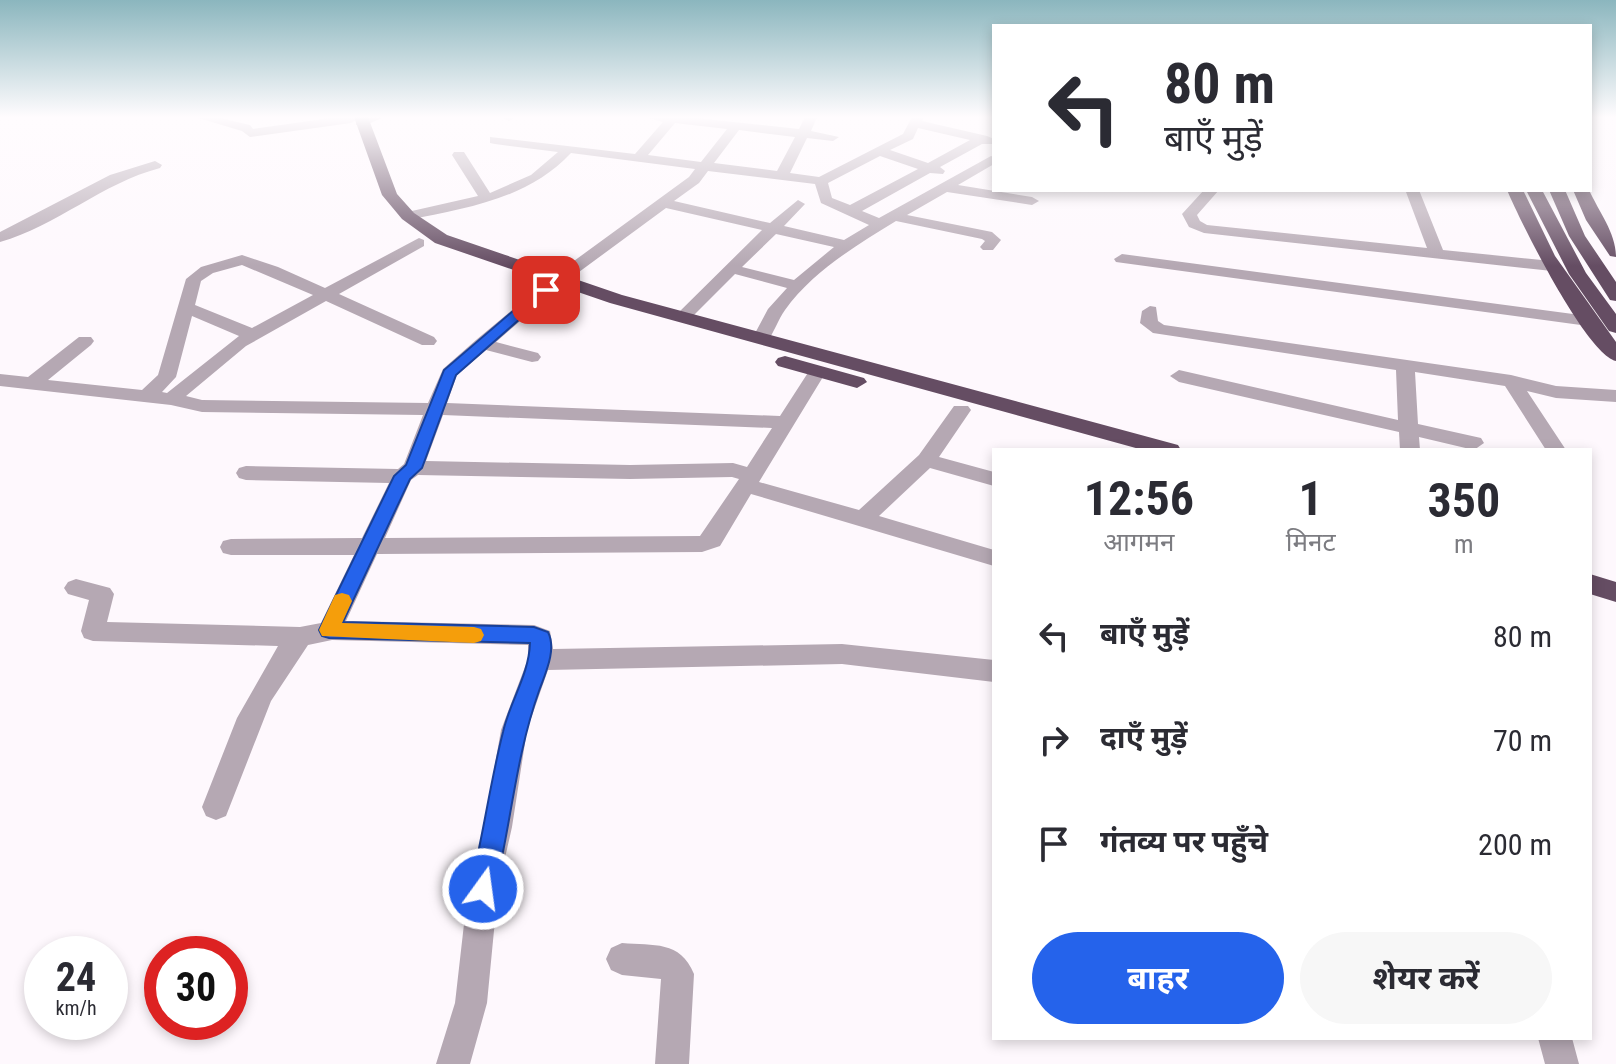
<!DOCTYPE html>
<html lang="hi">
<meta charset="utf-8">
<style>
:root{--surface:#fff;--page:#f7f7f7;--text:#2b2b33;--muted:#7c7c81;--accent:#2563eb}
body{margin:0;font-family:"Roboto Condensed","Noto Sans Devanagari",sans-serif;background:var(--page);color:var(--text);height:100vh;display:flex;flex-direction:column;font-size:30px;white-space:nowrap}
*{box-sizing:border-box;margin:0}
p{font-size:26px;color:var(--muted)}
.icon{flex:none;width:44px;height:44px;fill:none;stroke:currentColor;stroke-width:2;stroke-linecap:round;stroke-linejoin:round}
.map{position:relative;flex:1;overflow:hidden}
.sheet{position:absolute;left:992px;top:448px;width:600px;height:592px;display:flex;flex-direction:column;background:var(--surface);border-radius:0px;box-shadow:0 4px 12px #0003}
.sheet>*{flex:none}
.hud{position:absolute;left:992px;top:24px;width:600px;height:168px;border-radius:0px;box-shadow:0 4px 12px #0003;background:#fff;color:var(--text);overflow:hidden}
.speed{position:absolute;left:24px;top:936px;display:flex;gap:16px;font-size:40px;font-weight:700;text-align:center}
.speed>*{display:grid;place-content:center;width:104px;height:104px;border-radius:50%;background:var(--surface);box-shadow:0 4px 12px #0003;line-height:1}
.speed small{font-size:20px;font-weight:400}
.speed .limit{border:12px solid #d22;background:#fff;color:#111}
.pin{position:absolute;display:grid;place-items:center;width:68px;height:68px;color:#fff;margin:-34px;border-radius:16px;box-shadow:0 4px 12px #0006}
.me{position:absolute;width:88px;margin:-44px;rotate:14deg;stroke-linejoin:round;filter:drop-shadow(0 0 6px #0008)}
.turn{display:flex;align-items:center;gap:28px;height:168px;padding:0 40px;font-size:36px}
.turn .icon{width:104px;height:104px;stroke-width:2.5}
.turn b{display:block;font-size:56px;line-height:68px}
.eta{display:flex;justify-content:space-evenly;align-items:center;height:136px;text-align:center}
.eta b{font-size:48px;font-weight:700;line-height:56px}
.action{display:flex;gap:16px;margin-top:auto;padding:16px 40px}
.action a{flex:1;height:92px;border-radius:48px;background:var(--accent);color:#fff;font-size:32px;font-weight:700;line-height:92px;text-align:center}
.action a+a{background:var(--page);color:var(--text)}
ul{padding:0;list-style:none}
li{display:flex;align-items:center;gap:24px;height:104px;padding:0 40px}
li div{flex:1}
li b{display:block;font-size:30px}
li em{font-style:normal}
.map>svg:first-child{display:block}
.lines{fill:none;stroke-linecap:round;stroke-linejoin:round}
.street{fill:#b5a8b3;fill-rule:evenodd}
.secondary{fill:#928191;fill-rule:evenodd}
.highway{fill:#654d63;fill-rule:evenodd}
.route{fill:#2563eb;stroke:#184099;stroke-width:2}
.slow{fill:#f59e0b}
</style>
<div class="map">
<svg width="1616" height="1064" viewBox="0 0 1616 1064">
<rect width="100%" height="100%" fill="#fef8fd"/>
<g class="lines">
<path class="street" d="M195 117H216L250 125 253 129 338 117 357 119 351 123 250 137 242 131Z
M501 117H515L509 121Z
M646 117H686L799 129 805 117H817L811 131 839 137 833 141 807 138 790 173 819 177 903 134 912 117H924L922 121 987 136 994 139V144H982L940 167 945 171 943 174 930 173 862 211 879 218 991 156 994 157V164L958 185 1032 197 1039 201 1032 205 947 192 907 215 992 232 1001 240 993 250H983L980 247 985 241 982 239 896 221C857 245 813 271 785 310 778 320 774 332 767 343L761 344 752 339 768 309 787 288 735 274 688 321H676L674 317 762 230 666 208 564 283 496 342 538 353 541 357 538 361 532 362 486 350 457 375 447 403 780 416 811 368H823L826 372 759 482 859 510 919 455 954 406H968L971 410 939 457 994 472V486L930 468 879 516 994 550V566L751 494 720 546 702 552 377 554 346 621 534 625 550 631 553 649 842 644 994 660V682L842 664 548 670 527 730 512 827 498 889 487 1003 470 1064H436L455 1003 468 889 484 827 501 730 528 659V645L332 640 308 645 271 701 226 816 216 820 206 816 202 807 237 718 278 646 93 641 84 638 81 631 89 600 68 594 64 588 68 582 76 579 110 588 114 594 107 622 300 627 321 623 354 555H231L223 553 220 547 223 541 231 539 362 538 389 483 246 480 239 478 236 473 239 468 246 466 398 469 404 464 423 415 202 412 171 405 0 386V374L28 377 79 337H91L94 341 91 345 48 380 142 390 158 375 186 279 201 267 242 255 278 267 325 288 419 238 424 240V246L339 294 434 337 437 341 434 345H422L326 301 246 346 186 396 202 400 428 403 443 369 476 340 552 277 689 177 695 169 571 153C528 199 467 208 408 220L401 216 403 213 478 196 452 155 454 152H464L490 193 531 175 558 152 495 144 490 143V137L635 154 663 122ZM675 123 727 129 701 162 648 155ZM918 128 970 140 928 163 890 150 913 139ZM739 130 795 137 777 171 714 163ZM880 156 918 169 850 205 832 198 828 183ZM708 171 815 184 821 203 869 225 844 240 784 226 805 204 798 200 770 223 674 201 699 183ZM776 234 834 247 794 280 742 267ZM242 265 313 295 252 328 195 305 201 281 213 273ZM192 316 239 336 167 393 162 392 176 377ZM443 415 772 428 747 467 733 463 630 465 426 461ZM418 475 630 479 732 477 739 479 700 536 385 538 411 480Z
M155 161 162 165 160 168C102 183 57 226 0 242V232L110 175Z
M1204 190H1219L1197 215 1200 221 1207 225 1427 248 1406 192 1419 190 1443 250 1552 261 1560 266 1552 271 1204 233 1189 227 1182 214Z
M1122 254 1588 316 1597 321 1588 326 1116 262 1114 259Z
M1150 306 1156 307 1158 321 1164 325 1511 375 1556 386 1616 390V402L1556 398 1527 391 1566 450H1546L1505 386 1415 372 1418 424 1481 438 1484 443 1474 450 1419 437 1420 450H1400L1399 432 1179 382 1170 376 1179 370 1398 420 1396 370 1153 333 1140 323 1142 311Z
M622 943C654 946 680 940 694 974L689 1064H655L661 979 622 975 611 970 606 959 611 948Z
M1538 1038H1572L1579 1064H1545Z"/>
<path class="secondary" d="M363 117H384L366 125H356V119Z"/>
<path class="highway" d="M354 117H368L397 194 414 213 447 235 622 295 1178 445 1181 450H1143L610 303 435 243 402 219 382 195Z
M1507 190H1523L1555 256 1616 342V361C1586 354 1520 221 1507 190Z
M1526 190H1542L1586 273 1616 314V333L1609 331 1569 274Z
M1549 190H1565L1585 236 1616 282V301L1610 300 1569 236Z
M1573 190H1589C1599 212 1616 233 1616 257L1610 256 1586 220Z
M785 356 864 378 867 382 857 388 778 366 775 362 778 358Z
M1590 574 1616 582V602L1590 594Z"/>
</g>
<linearGradient id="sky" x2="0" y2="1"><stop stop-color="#8bb6be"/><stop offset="0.44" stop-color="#fffcfe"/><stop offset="1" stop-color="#fffcfe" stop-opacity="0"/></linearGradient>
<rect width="1616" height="266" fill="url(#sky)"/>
<path class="route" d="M541 287 553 290 456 375 422 468 410 479 343 622 534 627 548 632C557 650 545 674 539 691 516 755 511 824 495 889L491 898 483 902 474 898 470 889C483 837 490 783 503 732 510 701 529 675 530 643L329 638 322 636 319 630 394 476 406 465 444 370Z"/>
<path class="slow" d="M342 593 349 595 352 601 342 623 474 627 481 629 484 635 481 641 474 643 322 636 319 630 335 595Z"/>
</svg>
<div class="speed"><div>24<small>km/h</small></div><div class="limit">30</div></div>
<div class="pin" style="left:546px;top:290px;background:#d93025"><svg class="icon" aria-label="arrive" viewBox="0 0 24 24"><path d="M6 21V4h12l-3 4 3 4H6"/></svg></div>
<svg class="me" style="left:483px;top:889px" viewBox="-20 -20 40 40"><circle r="17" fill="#2563eb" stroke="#fff" stroke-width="3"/><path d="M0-11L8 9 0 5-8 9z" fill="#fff"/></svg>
<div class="hud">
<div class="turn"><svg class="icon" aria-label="left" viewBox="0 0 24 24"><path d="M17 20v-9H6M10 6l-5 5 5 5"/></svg><div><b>80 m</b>बाएँ मुड़ें</div></div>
</div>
<section class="sheet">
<div class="eta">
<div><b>12:56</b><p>आगमन</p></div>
<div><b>1</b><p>मिनट</p></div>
<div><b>350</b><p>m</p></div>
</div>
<ul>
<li><svg class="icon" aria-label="left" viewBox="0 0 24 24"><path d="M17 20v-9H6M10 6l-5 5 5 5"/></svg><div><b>बाएँ मुड़ें</b></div><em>80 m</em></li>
<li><svg class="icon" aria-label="right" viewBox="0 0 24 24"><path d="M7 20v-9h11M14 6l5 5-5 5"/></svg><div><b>दाएँ मुड़ें</b></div><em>70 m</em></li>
<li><svg class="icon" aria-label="arrive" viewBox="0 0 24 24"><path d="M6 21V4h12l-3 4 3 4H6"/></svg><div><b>गंतव्य पर पहुँचे</b></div><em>200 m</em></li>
</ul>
<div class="action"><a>बाहर</a><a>शेयर करें</a></div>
</section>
</div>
